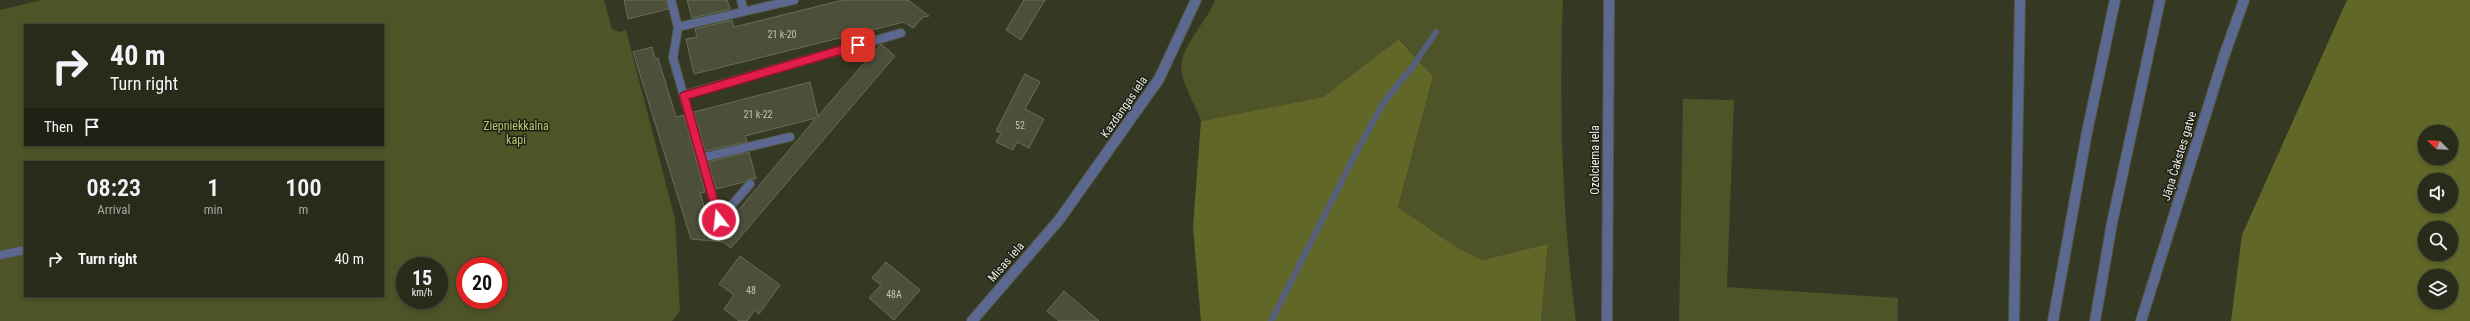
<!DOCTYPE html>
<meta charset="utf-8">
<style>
:root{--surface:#282a1a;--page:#343627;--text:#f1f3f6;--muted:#a5a7a2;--line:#444639}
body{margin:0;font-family:"Roboto Condensed",sans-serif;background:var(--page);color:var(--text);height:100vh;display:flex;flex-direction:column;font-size:15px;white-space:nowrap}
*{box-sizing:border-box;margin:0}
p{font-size:13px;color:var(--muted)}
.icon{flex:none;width:22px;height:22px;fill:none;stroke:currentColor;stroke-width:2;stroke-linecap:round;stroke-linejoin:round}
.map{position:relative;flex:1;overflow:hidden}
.sheet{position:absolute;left:24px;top:161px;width:360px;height:136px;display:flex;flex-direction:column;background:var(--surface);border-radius:0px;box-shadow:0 2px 6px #0003,0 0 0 1px var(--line)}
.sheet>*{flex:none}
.hud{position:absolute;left:24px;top:24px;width:360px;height:122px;border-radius:0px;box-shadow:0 2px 6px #0003,0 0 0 1px var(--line);background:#282a1a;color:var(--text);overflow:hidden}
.needle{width:26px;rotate:293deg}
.buttons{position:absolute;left:2418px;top:125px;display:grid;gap:8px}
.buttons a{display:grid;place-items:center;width:40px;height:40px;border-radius:50%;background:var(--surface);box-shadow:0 2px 6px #0003,0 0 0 1px var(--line);font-size:20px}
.speed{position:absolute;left:396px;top:257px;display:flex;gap:8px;font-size:20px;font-weight:700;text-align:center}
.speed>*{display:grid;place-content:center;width:52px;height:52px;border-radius:50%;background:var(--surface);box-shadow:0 2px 6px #0003,0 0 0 1px var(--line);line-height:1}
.speed small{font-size:10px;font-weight:400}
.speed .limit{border:6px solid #d22;background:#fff;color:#111}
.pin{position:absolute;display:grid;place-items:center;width:34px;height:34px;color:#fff;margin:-17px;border-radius:8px;box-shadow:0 2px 6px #0006}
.me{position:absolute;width:44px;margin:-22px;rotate:344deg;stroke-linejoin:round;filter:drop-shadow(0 0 3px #0008)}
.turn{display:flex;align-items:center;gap:14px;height:84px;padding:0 20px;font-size:18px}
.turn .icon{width:52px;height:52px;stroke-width:2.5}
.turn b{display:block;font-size:28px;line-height:34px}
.then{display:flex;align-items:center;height:38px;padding:0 20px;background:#0003;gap:8px;font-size:15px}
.eta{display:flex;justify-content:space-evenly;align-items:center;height:68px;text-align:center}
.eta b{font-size:24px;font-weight:600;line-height:28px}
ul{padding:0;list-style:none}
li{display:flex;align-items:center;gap:12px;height:60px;padding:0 20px}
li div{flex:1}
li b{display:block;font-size:15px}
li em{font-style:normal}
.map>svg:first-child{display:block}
.green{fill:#4e5428;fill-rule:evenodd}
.forest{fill:#616827;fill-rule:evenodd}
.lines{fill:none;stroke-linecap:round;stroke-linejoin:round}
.stream{stroke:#555e7b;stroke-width:6}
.building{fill:#4c503a;stroke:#6a6d56}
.service-casing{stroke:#525541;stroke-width:10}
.minor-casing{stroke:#525541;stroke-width:12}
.service{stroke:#5b6991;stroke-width:8}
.minor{stroke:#5b6991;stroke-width:10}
.route-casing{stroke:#92132f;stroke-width:10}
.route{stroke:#e11d48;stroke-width:7}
.labels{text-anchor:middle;stroke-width:3;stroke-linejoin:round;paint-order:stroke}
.number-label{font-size:10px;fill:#c2c4b5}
.street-label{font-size:12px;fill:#e9ebde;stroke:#1d1e15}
.park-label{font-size:12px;fill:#bcc76a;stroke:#1d1e15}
</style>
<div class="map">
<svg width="2470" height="321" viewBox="0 0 2470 321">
<rect width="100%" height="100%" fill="#353823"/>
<path class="green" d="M42 0H604L612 29 619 32 626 30 675 219 680 311 672 321H0V10ZM25 25H383V145H25ZM25 162H383V296H25ZM405 266H439V300H405ZM465 266H499V300H465Z
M1215 0H1563C1559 108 1562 214 1576 321H1541L1548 244 1482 260 1453 245 1398 207 1433 78 1400 39 1323 97 1201 121C1196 106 1181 82 1181 66 1182 45 1208 20 1215 0Z
M1683 99 1734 100 1727 287 1898 298V321H1679Z"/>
<path class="forest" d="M2347 0H2470V321H2231L2242 235ZM2425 132H2451V158H2425ZM2425 180H2451V206H2425ZM2425 228H2451V254H2425ZM2425 276H2451V302H2425Z
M1399 39 1433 77 1398 207 1453 245 1482 260 1548 244 1541 321H1201L1193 227 1201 121 1323 97Z"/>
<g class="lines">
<path class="stream" d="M1271 321 1359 147 1384 102 1413 66 1436 32"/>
</g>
<path class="building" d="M624 0H666L668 9 628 19Z
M687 0H727L730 9 692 18Z
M843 0H908L929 16 923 17 913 28 904 22 694 74 686 39 697 37 695 29 732 20 734 27Z
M1024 0H1045L1021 40 1006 30Z
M881 44 895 56 731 248 723 242 691 239 633 52 652 47 655 59 658 58 676 117 684 115 705 192 700 193 714 239 816 118 745 136 747 142 705 151 694 112 810 82 818 116Z
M1025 74 1040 82 1025 109 1044 119 1029 148 1017 142 1013 150 996 142 1001 133 996 131Z
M749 152 756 179H749L744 182 716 189 708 162Z
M740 256 780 285 759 314 755 310 747 321H739L724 309 734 295 719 284Z
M886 262 920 290 894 320 869 298 881 285 872 278Z
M1064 291 1099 321H1059L1047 311Z"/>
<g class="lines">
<defs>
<path id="service" d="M671 0 678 27 794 0
M741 0 744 11
M678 27 673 58 719 220 750 184
M684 95 901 33
M701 158 790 137
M0 255 25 250"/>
<path id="minor" d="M972 321 1059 220 1159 79 1196 0
M1607 321 1609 0
M2014 321 2020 0
M2053 321 2087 132 2115 0
M2095 321 2112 223 2160 0
M2141 321 2224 56 2244 0"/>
</defs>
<use href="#service" class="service-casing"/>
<use href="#minor" class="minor-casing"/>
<use href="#service" class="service"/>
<use href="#minor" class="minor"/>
</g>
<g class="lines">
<defs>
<path id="route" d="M719 220 684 96 858 45"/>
</defs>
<use href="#route" class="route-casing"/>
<use href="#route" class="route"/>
</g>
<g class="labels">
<g class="number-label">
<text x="782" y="38">21 k-20</text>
<text x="758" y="118">21 k-22</text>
<text x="1020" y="129">52</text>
<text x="751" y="294">48</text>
<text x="894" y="298">48A</text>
</g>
<g class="street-label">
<text transform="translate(1124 107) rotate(-55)" y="4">Kazdangas iela</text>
<text transform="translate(2179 156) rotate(-73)" y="4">Jāņa Čakstes gatve</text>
<text transform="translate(1595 160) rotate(-90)" y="4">Ozolciema iela</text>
<text transform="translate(1006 262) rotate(-49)" y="4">Misas iela</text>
</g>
<g class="park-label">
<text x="516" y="130">Ziepniekkalna<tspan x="516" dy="14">kapi</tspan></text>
</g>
</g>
</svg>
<div class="buttons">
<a><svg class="needle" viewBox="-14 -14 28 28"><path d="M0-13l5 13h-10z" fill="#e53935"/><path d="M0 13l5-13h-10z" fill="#a5a7a2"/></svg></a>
<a><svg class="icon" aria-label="sound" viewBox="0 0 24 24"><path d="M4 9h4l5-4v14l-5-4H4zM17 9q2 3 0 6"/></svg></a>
<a><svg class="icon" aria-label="search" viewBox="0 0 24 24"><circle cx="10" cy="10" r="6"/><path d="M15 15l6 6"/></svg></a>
<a><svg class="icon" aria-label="layers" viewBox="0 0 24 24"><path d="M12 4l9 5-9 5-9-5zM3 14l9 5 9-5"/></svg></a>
</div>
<div class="speed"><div>15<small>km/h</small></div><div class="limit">20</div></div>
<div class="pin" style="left:858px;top:45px;background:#d93025"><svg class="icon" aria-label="arrive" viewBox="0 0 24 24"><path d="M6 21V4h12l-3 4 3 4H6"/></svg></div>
<svg class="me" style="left:719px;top:220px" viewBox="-20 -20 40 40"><circle r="17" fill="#e11d48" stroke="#fff" stroke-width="3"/><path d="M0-11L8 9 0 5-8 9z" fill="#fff"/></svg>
<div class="hud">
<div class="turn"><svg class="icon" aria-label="right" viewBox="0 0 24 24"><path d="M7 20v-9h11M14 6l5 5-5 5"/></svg><div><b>40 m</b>Turn right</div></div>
<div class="then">Then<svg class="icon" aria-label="arrive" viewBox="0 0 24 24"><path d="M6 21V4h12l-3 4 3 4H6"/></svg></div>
</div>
<section class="sheet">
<div class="eta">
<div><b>08:23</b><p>Arrival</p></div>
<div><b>1</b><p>min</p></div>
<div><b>100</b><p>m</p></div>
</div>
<ul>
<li><svg class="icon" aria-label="right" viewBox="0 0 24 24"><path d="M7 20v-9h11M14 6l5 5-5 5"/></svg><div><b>Turn right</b></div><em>40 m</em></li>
</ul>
</section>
</div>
